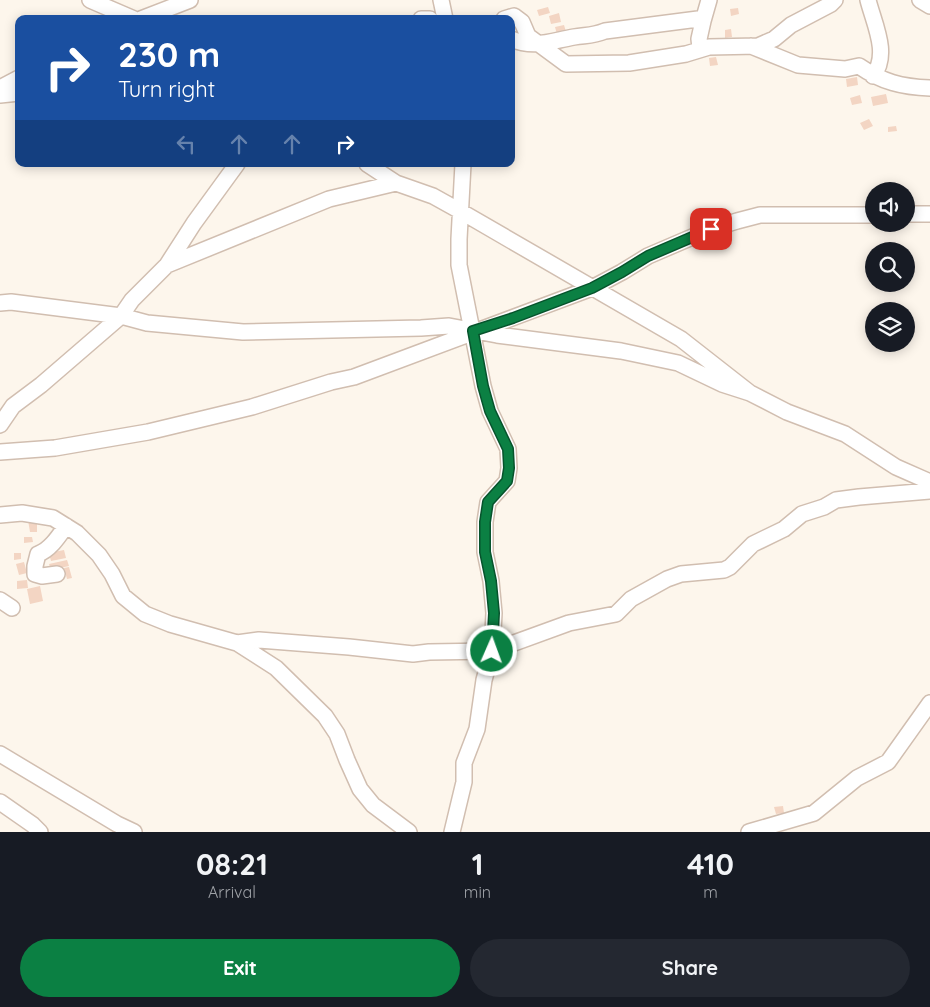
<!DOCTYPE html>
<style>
:root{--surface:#171b24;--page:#242831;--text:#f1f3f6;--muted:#9ea1a6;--accent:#0b8043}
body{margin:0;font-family:Quicksand,sans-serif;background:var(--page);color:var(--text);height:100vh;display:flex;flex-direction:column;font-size:19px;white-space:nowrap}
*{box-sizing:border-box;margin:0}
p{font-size:16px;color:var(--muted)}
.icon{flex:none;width:28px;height:28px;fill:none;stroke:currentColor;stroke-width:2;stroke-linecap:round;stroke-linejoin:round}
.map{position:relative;height:832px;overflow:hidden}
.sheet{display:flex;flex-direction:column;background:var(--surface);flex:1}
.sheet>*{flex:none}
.top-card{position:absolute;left:15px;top:15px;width:500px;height:152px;border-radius:10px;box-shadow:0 2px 12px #0003;background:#1a4fa0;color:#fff;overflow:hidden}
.buttons{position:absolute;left:865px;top:182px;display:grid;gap:10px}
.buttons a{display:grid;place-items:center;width:50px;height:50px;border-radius:50%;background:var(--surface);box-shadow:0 2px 12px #0003;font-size:25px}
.pin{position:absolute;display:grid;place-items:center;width:42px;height:42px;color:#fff;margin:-21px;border-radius:10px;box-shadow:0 2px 8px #0006}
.me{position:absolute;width:55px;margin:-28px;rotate:2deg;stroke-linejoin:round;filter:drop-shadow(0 0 4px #0008)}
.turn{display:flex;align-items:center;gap:18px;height:105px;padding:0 20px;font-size:22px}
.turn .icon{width:65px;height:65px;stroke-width:2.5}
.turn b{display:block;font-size:35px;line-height:42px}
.lanes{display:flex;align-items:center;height:48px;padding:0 20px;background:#0003;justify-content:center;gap:25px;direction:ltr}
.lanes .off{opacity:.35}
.eta{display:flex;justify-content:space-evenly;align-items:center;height:85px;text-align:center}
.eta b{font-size:30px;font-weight:800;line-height:35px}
.primary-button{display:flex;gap:10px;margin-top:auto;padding:10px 20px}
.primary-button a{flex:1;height:58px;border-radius:30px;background:var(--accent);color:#fff;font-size:20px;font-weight:800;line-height:58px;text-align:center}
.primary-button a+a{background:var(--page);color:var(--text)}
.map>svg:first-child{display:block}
.building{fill:#f3d5c3}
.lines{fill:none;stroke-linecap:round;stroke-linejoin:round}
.minor-casing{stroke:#d1beb0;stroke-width:18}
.minor{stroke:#fff;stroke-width:15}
.route-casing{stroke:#07532c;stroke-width:12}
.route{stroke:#0b8043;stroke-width:9}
</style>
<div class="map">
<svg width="930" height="832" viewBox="0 0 930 832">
<rect width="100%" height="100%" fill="#fdf6ec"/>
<path class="building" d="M548 7 550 13 539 16 537 10Z
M738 8 739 14 731 16 730 9Z
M559 13 561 22 551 24 549 16Z
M564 25 567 35 558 38 555 27Z
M731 29 732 37 725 38V30Z
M716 57 718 65 710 66 709 58Z
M857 77 858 85 847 87 846 79Z
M886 94 888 103 873 106 871 97Z
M860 95 862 103 852 105 850 98Z
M869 119 873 126 864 130 860 123Z
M896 126 897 131 888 132V127Z
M28 520H37V532H30Z
M24 537H32L33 542 24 543Z
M64 550 66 558 51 561 49 553Z
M14 553H21V559L14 560Z
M67 560 69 566 51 570 49 564Z
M24 562 27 573 19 575 16 564Z
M69 567 72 578 67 579 64 568Z
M27 580 28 588 17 589V581Z
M40 586 43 601 30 604 27 589Z
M783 806 784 813 776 814 774 807Z"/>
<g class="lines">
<defs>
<path id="minor" d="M90 0 134 19
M441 0 445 19
M868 0C874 24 890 54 873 76
M920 0 930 6
M141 19 190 0
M421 19H430
M504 19 514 16 522 22 528 36 566 64 629 63 686 54 709 47 758 46 774 39 791 25 831 4 835 0
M703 21 709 0
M511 39C534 49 551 41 574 37 586 35 593 36 605 31L698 19 703 21 699 39 700 48
M751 46 798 65 845 69 859 66C882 82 902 87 930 88
M0 88 19 78
M0 95 19 93
M367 164 396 183 433 196 460 211 681 339 750 393 787 412 845 434 896 467 930 482
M906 214H930
M167 265 329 199 396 183
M0 303 11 302 121 316 147 323 243 332 421 328 449 326 497 335 621 351 678 363 722 384 750 393
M0 425 13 406 41 385 121 316 132 300 167 265 194 223 237 164
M0 452 55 448 148 432 252 407 331 382 354 377 592 288 622 272 648 256 711 229 737 221 760 215H874
M0 515 22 513 53 518 77 533 99 555 112 574 123 596 145 614 170 624 237 643 276 668 325 716 337 734 347 760 360 789 373 805 409 832
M57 574 42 576 35 574V566L38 554C50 550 59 536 66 526
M0 600 12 608
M237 643 259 640 349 647 413 654 429 652 492 651 569 623 616 614 631 599 667 579 681 574 724 570 730 567 753 544 784 529 802 514 824 507 836 500 859 497 930 491
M0 754 117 824 134 832
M0 802 33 825 40 832
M452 832 464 782V763L477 729 484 680 492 651 494 613 491 581 485 552V522L488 502 507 481 509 468 508 449 490 411 483 386 459 265V239L463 164
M749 832 814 813 857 778 888 762 930 703"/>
</defs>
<use href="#minor" class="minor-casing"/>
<use href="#minor" class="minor"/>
</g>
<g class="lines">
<defs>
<path id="route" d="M492 651 494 613 491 581 485 552V522L488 502 507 481 509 468 508 449 490 411 483 386 473 331 513 318 592 288 622 272 648 256 711 229"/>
</defs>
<use href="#route" class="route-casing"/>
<use href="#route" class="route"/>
</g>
</svg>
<div class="buttons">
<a><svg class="icon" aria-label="sound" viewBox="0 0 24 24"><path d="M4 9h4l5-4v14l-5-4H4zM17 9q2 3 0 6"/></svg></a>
<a><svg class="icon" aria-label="search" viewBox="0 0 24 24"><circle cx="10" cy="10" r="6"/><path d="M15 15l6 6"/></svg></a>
<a><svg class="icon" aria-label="layers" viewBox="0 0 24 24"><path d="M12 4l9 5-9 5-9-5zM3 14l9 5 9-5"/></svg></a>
</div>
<div class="pin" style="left:711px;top:229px;background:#d93025"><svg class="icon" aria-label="arrive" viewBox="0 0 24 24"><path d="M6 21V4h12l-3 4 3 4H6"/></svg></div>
<svg class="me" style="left:492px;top:651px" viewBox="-20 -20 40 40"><circle r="17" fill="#0b8043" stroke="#fff" stroke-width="3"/><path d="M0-11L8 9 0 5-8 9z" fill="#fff"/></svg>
<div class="top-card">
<div class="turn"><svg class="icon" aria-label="right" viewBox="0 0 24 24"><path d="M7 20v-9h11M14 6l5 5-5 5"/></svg><div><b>230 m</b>Turn right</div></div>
<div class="lanes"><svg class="icon off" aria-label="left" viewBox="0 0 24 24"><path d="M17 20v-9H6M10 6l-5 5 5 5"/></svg><svg class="icon off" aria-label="ahead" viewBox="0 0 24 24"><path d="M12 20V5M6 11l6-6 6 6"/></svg><svg class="icon off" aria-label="ahead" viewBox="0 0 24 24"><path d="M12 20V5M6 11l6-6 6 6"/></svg><svg class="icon" aria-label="right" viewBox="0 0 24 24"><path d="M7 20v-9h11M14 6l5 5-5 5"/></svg></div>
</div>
</div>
<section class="sheet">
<div class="eta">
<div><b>08:21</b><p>Arrival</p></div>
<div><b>1</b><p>min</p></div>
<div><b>410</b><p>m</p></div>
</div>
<div class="primary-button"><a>Exit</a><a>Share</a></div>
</section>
